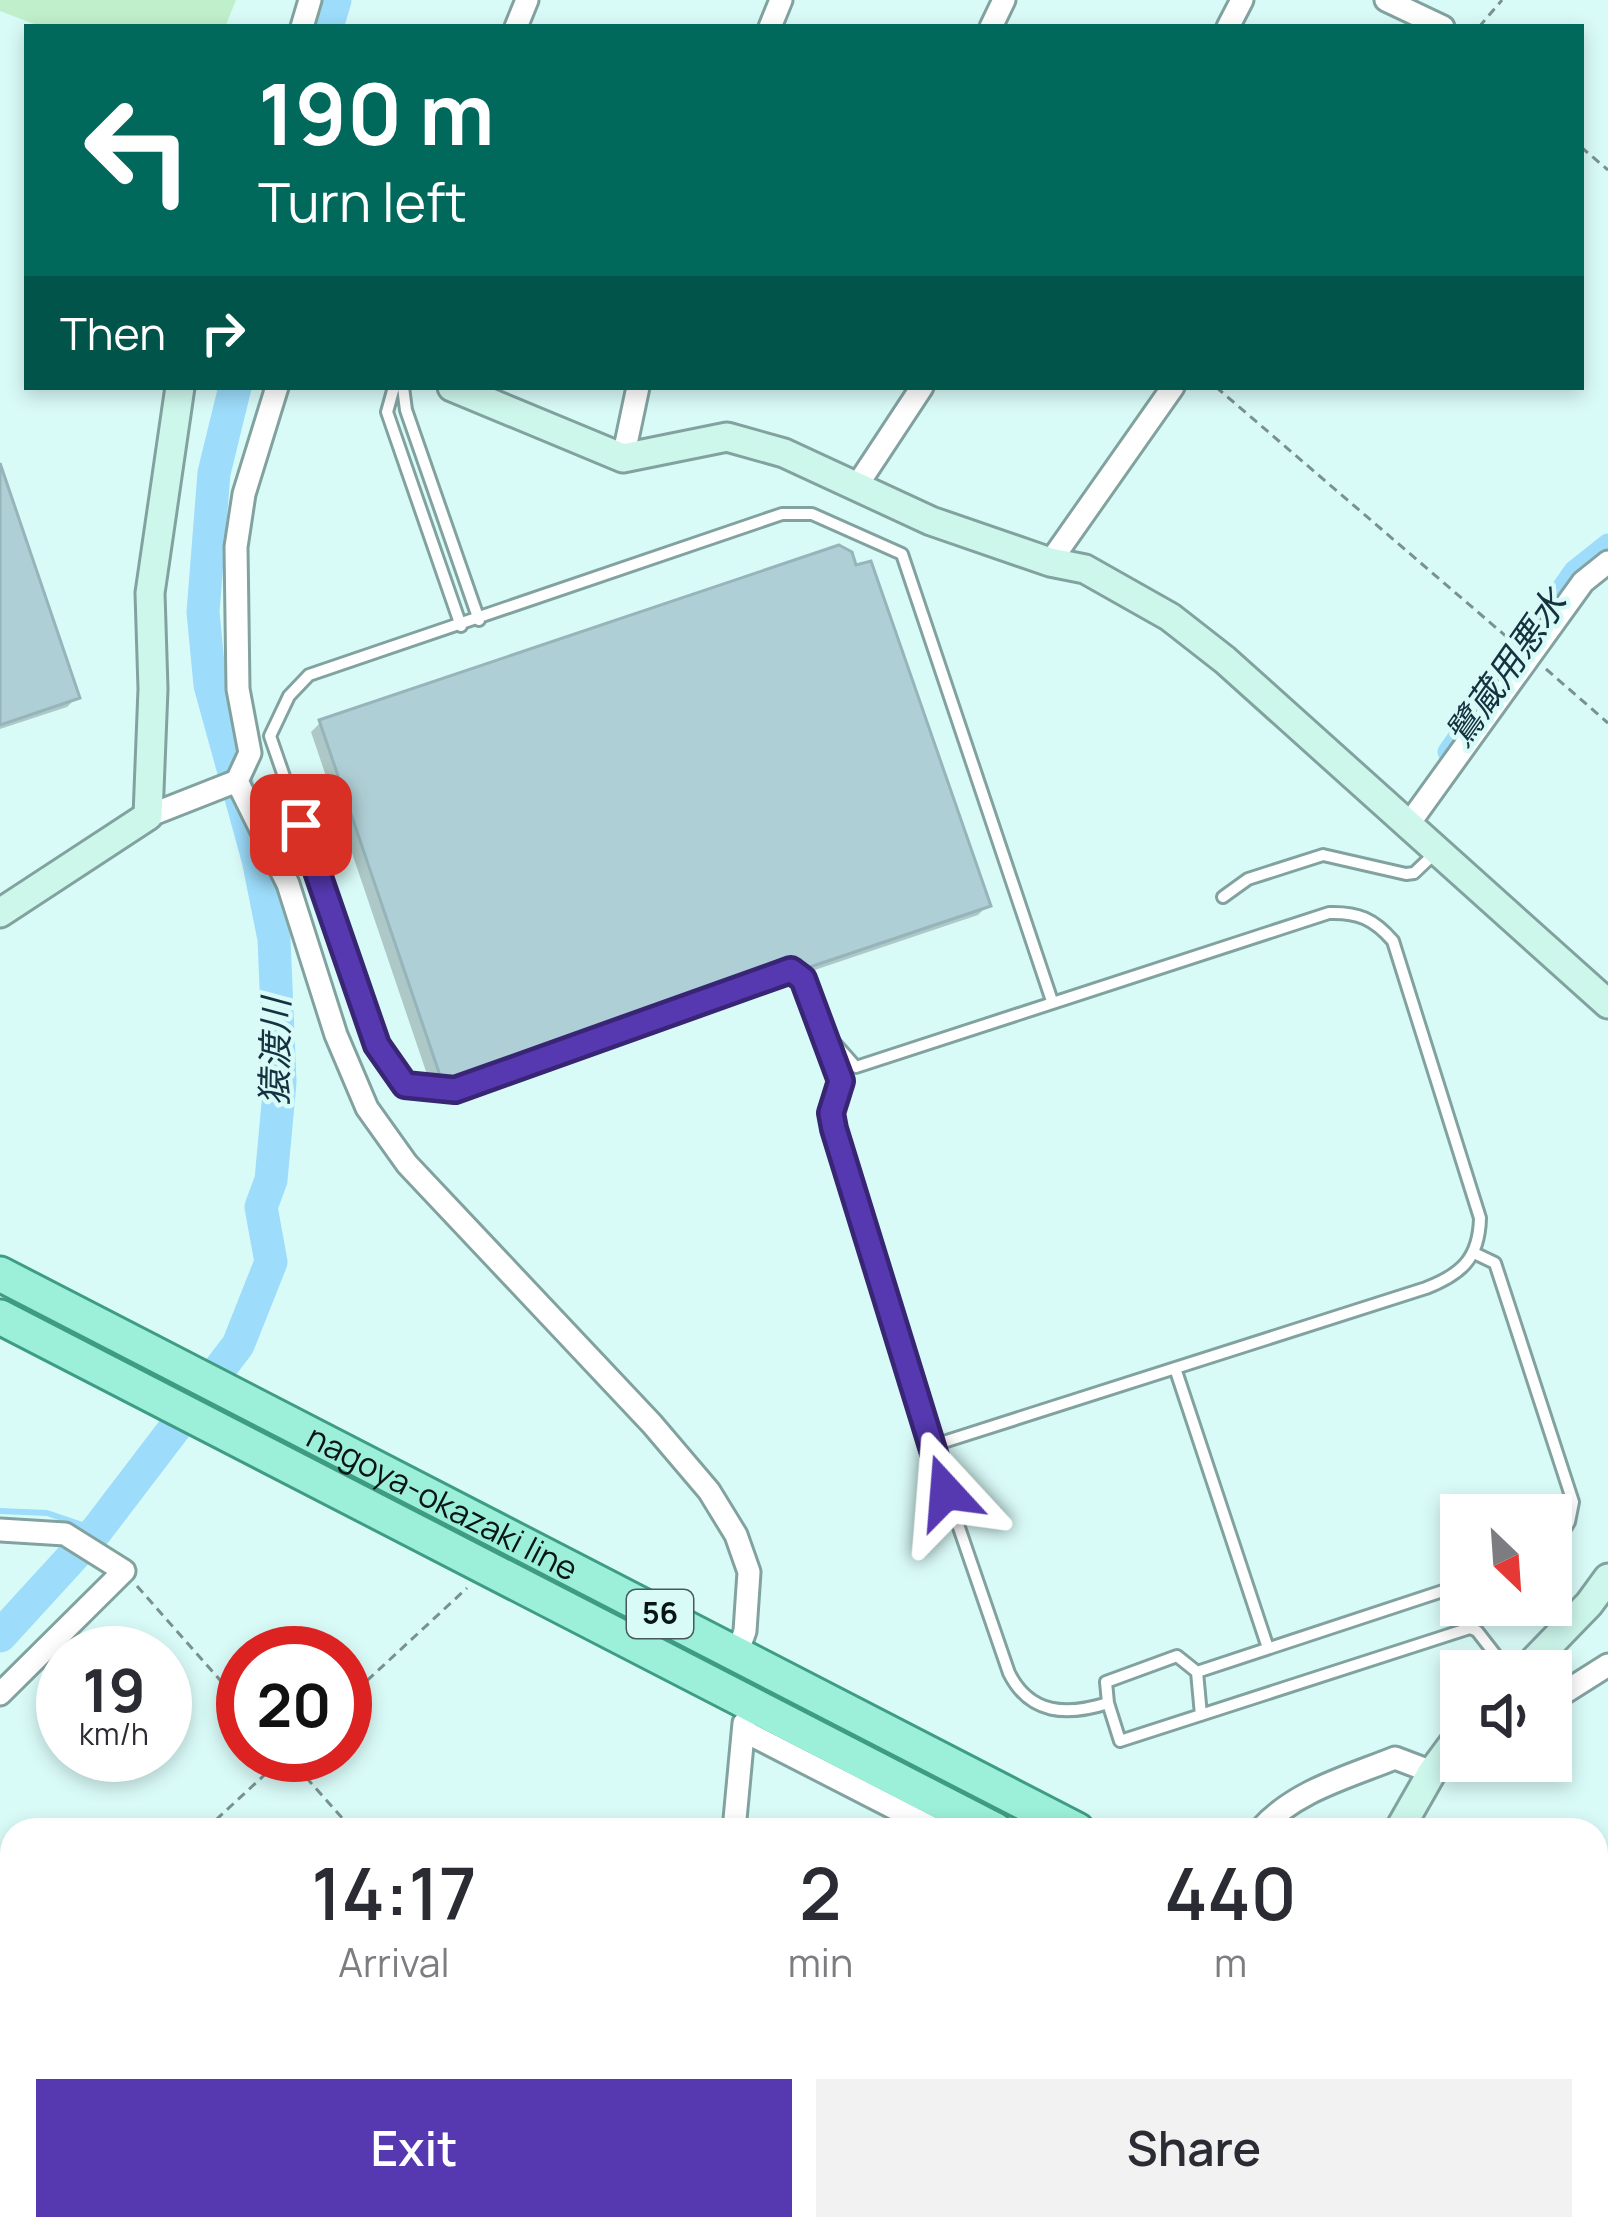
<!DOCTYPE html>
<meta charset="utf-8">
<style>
:root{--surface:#fff;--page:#f2f2f3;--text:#2b2b33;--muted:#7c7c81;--accent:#5639b1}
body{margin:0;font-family:Manrope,"Noto Sans JP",sans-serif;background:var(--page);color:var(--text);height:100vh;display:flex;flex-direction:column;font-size:45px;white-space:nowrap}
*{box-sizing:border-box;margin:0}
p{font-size:39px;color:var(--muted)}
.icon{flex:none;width:66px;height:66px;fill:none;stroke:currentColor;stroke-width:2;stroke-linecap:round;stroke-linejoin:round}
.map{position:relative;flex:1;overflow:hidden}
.panel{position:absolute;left:0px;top:1818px;width:1608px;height:423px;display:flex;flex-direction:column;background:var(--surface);border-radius:36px 36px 0 0;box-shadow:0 6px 18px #0003}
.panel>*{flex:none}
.hud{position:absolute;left:24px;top:24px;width:1560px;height:366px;border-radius:0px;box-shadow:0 6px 18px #0003;background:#00695c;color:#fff;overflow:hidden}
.needle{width:78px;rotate:155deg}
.tools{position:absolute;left:1440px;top:1494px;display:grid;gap:24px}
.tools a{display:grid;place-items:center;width:132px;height:132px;border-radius:0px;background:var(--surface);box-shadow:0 6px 18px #0003;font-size:60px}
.speed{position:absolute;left:36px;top:1626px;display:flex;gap:24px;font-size:60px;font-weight:700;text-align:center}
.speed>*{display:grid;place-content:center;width:156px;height:156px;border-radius:50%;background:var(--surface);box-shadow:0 6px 18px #0003;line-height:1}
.speed small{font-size:30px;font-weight:400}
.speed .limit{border:18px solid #d22;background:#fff;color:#111}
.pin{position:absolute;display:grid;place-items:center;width:102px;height:102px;color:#fff;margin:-51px;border-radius:24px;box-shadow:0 6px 18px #0006}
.me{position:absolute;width:132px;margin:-66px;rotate:341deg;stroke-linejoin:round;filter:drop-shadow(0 0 9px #0008)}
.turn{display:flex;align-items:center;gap:42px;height:252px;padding:0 36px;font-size:54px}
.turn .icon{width:156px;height:156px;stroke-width:2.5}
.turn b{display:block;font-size:84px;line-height:102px}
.then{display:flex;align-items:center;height:114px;padding:0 36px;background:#0003;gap:24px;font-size:45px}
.eta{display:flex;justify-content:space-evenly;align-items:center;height:204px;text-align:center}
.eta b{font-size:72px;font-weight:600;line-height:84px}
.primary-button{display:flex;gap:24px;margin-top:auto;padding:24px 36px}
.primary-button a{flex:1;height:138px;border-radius:0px;background:var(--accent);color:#fff;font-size:48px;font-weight:600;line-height:138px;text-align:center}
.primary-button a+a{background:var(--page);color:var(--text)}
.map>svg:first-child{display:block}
.green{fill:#bfefcb}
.shadow{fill:#0003}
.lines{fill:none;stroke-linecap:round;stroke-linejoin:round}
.stream{stroke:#9ddcfb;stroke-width:6}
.canal{stroke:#9ddcfb;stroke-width:21}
.river{stroke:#9ddcfb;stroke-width:33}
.building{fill:#afcfd6;stroke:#95b5bb;stroke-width:3}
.lane-casing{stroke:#82a2a0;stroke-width:16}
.street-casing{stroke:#82a2a0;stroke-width:27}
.secondary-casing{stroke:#82a2a0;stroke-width:33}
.primary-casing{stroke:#3e9c83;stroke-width:39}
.path{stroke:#79918f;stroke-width:3;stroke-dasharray:9 6;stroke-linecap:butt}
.lane{stroke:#fff;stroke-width:10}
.street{stroke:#fff;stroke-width:21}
.secondary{stroke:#cef7ec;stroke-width:27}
.primary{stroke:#9cefd8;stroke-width:33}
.route-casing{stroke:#382573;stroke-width:30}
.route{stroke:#5639b1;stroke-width:21}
.labels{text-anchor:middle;stroke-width:9;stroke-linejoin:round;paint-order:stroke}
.shield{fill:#d9fbf8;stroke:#475a59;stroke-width:3}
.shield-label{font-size:30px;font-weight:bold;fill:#091515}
.street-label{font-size:33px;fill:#091515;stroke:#d9fbf8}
.water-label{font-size:36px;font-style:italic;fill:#153240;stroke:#d9fbf8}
</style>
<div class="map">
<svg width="1608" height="2240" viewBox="0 0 1608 2240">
<rect width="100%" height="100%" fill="#d9fbf8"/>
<path class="green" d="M0 0H236L225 27H42L0 11Z"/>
<path class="shadow" d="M0 472 77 697 67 707 0 729Z
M321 722 988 905 978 915 435 1098 311 732Z
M473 2229H582L583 2240H513L516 2235 506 2240H451Z
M588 2229H641V2230L631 2240H589Z"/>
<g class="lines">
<path class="stream" d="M0 1511 47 1513 97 1530
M1002 2229 1003 2240"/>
<path class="canal" d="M1448 752 1574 571 1608 544"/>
<path class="river" d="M327 27 335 0
M0 1636 97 1530 238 1345 271 1262 261 1207 271 1180 280 1082 274 939 258 859 210 685 203 612 214 473 235 387"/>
</g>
<path class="building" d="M0 463 80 698 0 725Z
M839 545 852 552 856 565 871 561 991 906 445 1090 319 720Z
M466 2229H520L498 2240H444Z
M528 2229H585L586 2240H510Z
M598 2229H644V2231L598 2236Z"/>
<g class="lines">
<defs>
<path id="lane" d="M394 387 387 412 461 626
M403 387 406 410 479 620
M1223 897 1248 879 1323 855 1406 874 1414 873 1434 854
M825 1032 803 979 791 970 455 1090C404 1090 405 1087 377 1045L270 736 289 696 309 675 782 514H812L902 554 1052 1001
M1474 1253 1495 1263 1573 1502 1569 1522 1551 1551
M1175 1368 1268 1648
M931 1446 1426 1288C1462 1274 1479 1258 1480 1218L1393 941C1374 919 1358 912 1329 913L856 1067 825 1032 841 1081 831 1113 931 1446 1009 1673C1030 1715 1067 1716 1108 1703L1106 1682 1177 1656 1197 1672 1461 1585
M1197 1672 1201 1715
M1108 1703 1120 1741 1470 1628 1477 1631 1508 1671"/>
<path id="street" d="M1386 0 1443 27
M302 27 310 0
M516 27 527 0
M770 27 781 0
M991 27 1004 0
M1228 27 1242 0
M277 387 244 494 236 547 238 689 250 753 237 781 288 884 336 1035 367 1108 407 1164 652 1424 709 1491 736 1535 749 1572 745 1631 737 1654
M623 458 638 387
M858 484 922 387
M1050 562 1173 387
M148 816 237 781
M1408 825 1583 582 1608 562
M0 1530 65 1534 124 1571 0 1694
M1551 1701 1608 1665
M744 1731 937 1830
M734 1830 744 1723
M1260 1830C1294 1791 1348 1777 1395 1758L1432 1772
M0 2024 12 2013
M360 2240 376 2229
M403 2240 421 2229"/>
<path id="secondary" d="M452 387 623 458 727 437 784 453 931 521 1050 562 1085 569 1170 617 1225 660 1608 1004
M0 913 148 816 153 689 150 593 180 387
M1524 1671 1589 1604 1608 1578
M1399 1830 1432 1772 1461 1733
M1244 2229 1245 2240"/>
<g id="primary">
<path id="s1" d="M0 1274 1077 1830"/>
<path d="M0 1317 995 1830"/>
<path d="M1596 2099 1608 2105"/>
<path d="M1596 2140 1608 2146"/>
</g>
</defs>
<use href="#lane" class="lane-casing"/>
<use href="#street" class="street-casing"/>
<use href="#secondary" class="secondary-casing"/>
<use href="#primary" class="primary-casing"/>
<path class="path" d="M1479 27 1502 0
M1581 147 1608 170
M1216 387 1515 644
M1546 669 1608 723
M137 1586 243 1706
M345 1701 467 1588
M286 1755 353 1830
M205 1830 286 1755
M0 1925 12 1938
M270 2229 280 2240
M770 2229V2240
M1374 2229 1379 2240"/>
<use href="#lane" class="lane"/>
<use href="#street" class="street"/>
<use href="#secondary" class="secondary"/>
<use href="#primary" class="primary"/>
</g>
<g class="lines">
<defs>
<path id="route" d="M301 825 377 1045 405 1085 455 1090 791 970 803 979 841 1081 831 1113 834 1129 946 1492"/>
</defs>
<use href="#route" class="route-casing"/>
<use href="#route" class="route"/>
</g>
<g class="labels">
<rect class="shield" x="627" y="1590" width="66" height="48" rx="9"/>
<g class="shield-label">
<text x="660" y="1624">56</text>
</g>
<g class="street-label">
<text dy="12" stroke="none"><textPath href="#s1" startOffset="498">nagoya-okazaki line</textPath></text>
</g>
<g class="water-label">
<text transform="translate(1506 668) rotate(-55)" y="13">鷺蔵用悪水</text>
<text transform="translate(275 1052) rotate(-89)" y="13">猿渡川</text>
</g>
</g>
</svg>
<div class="tools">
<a><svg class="needle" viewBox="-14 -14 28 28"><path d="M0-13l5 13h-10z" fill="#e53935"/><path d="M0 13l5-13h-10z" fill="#7c7c81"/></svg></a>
<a><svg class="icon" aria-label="sound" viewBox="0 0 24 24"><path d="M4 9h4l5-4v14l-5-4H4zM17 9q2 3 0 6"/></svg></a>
</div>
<div class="speed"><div>19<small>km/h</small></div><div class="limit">20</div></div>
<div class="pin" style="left:301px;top:825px;background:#d93025"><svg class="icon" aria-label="arrive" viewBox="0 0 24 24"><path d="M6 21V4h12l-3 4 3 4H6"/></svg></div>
<svg class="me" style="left:946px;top:1492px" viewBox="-20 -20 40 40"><path d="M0-17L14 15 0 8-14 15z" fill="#5639b1" stroke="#fff" stroke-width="4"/></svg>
<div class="hud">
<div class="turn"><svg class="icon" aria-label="left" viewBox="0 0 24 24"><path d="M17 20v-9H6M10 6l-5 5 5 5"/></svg><div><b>190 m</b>Turn left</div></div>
<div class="then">Then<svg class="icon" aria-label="right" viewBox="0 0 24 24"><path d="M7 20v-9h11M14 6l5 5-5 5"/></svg></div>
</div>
<section class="panel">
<div class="eta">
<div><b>14:17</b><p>Arrival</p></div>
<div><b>2</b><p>min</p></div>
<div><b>440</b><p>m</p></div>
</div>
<div class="primary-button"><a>Exit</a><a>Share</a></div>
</section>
</div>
